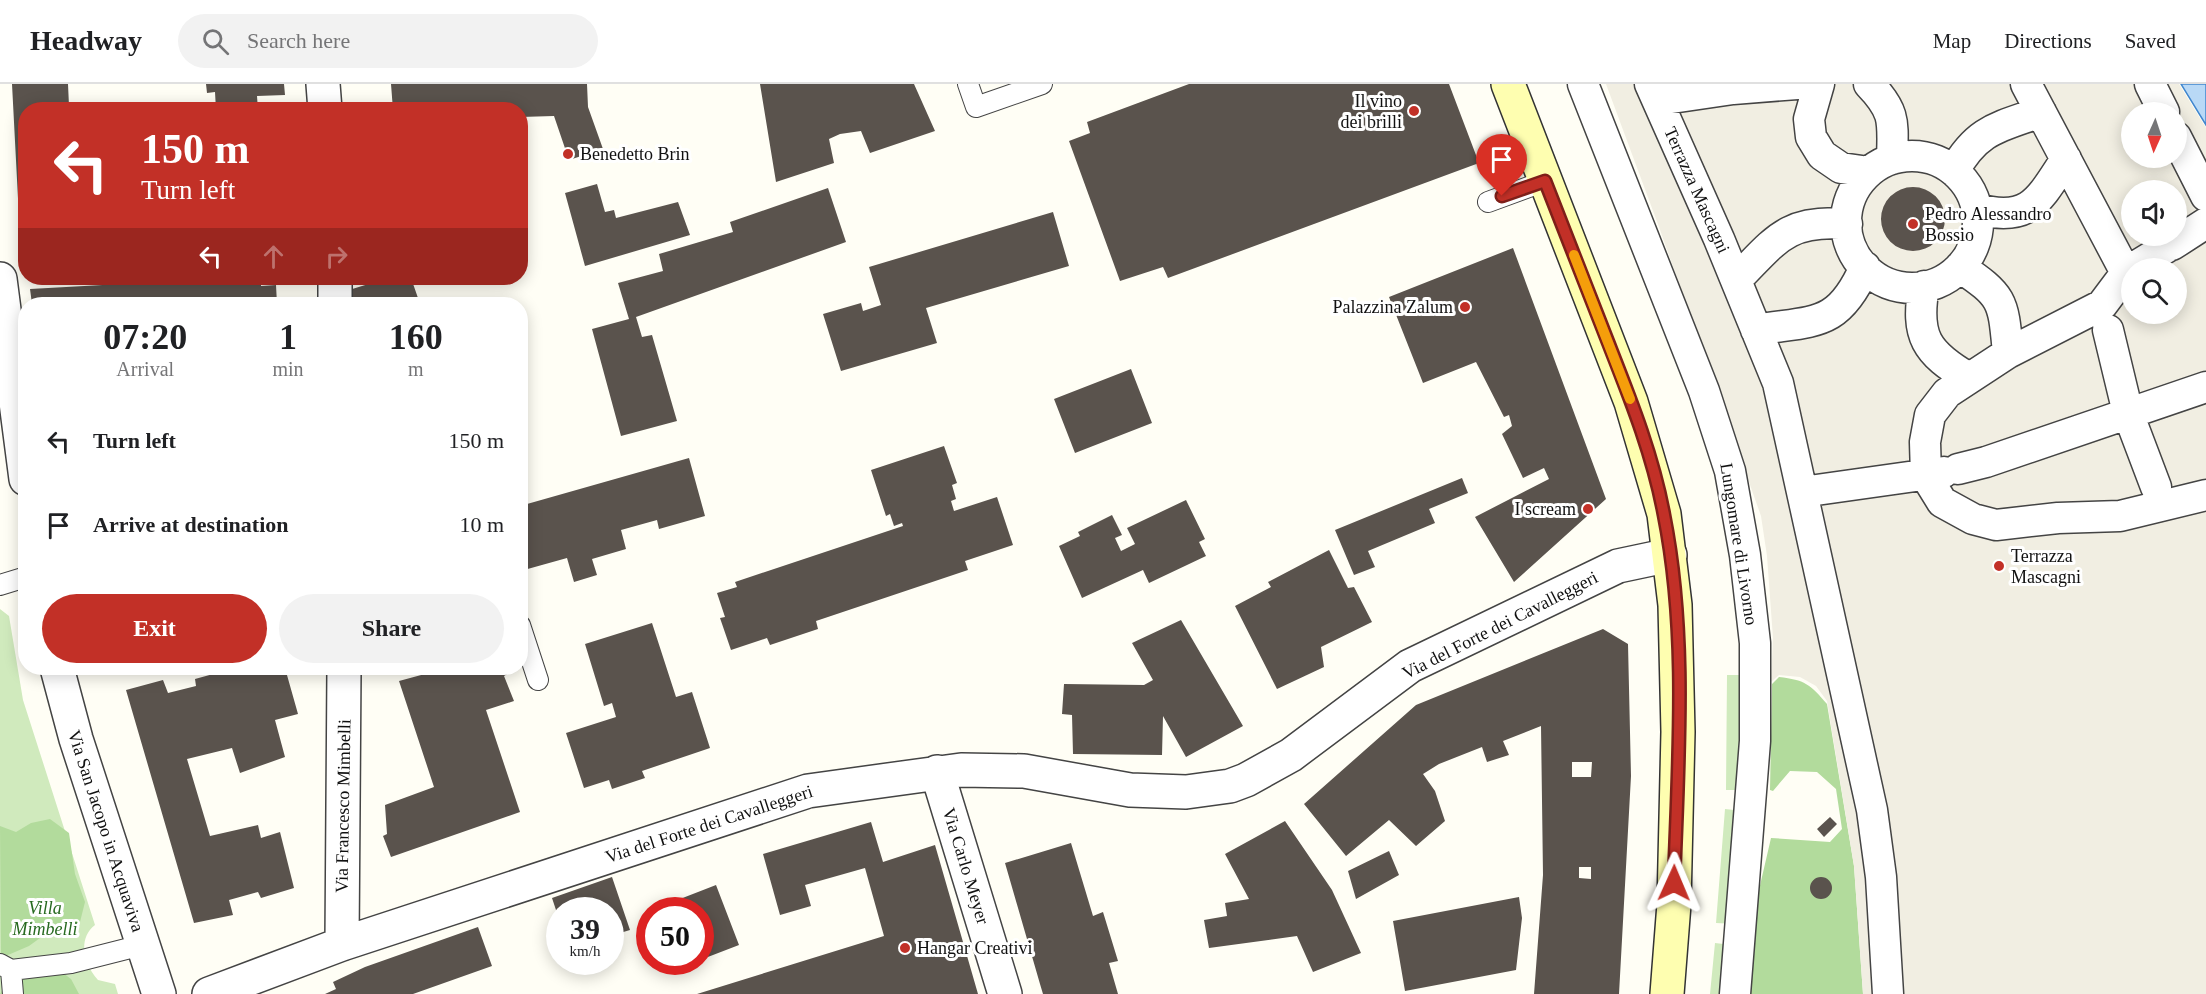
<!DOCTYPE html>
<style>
:root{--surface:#fff;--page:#f2f2f2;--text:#202124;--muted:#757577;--line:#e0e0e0;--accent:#c23027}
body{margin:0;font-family:Georgia,serif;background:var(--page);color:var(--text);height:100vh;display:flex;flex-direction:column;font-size:22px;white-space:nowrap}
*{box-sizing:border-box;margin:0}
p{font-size:20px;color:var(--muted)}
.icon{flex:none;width:33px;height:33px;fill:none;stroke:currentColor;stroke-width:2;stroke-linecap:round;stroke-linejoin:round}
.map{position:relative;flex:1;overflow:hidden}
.sheet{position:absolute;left:18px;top:213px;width:510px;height:378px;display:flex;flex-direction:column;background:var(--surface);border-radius:24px;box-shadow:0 3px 15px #0003}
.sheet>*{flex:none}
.top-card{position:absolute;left:18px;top:18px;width:510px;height:183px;border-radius:24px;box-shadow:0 3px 15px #0003;background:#c23027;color:#fff;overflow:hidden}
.needle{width:39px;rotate:183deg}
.buttons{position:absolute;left:2121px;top:18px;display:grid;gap:12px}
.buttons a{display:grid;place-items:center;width:66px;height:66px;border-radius:50%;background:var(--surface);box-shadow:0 3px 15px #0003;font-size:30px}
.speed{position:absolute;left:546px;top:813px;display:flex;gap:12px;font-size:30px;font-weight:700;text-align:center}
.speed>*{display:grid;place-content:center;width:78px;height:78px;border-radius:50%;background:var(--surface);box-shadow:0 3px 15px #0003;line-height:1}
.speed small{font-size:15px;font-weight:400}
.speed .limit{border:9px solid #d22;background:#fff;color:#111}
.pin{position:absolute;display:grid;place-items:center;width:51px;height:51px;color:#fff;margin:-62px -26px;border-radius:50% 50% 50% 0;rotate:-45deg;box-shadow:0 0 6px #0007}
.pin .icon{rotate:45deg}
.me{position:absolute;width:66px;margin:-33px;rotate:1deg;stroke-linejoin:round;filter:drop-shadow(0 0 4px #0008)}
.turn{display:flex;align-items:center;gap:21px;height:126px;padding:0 24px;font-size:27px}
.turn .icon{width:78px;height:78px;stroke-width:2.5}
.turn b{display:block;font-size:42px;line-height:51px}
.lanes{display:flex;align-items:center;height:57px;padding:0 24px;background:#0003;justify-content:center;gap:30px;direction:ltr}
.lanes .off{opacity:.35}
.eta{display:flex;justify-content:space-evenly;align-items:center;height:102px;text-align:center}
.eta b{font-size:36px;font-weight:600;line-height:42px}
.button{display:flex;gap:12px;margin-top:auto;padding:12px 24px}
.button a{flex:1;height:69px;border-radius:36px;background:var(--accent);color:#fff;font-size:24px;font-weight:600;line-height:69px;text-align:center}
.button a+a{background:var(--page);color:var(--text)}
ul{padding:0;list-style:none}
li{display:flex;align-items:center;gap:18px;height:84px;padding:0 24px}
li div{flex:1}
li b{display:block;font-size:22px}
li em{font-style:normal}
header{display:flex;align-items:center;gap:36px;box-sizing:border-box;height:84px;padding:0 30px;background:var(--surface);border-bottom:2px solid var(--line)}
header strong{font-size:28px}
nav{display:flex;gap:33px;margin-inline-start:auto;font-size:21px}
.search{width:420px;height:54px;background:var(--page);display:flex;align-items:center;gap:15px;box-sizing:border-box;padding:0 21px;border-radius:33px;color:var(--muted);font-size:22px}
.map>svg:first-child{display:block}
.green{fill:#d0eabd}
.forest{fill:#b2db9c}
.plaza{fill:#f1eee2;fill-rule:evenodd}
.water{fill:#b9d9f6;stroke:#4086ce;stroke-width:1.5}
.building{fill:#5a534d;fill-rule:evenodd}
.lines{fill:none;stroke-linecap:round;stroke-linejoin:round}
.service-casing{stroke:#444;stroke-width:22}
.pedestrian-casing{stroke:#444;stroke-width:33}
.minor-casing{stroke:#444;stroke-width:36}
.secondary-casing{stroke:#333;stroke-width:36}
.service{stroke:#fff;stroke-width:20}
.pedestrian{stroke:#fff;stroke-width:30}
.minor{stroke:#fff;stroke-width:33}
.secondary{stroke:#fefeb0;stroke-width:33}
.route-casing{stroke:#7e1f19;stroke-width:15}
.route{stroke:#c23027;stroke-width:10}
.slow{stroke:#f59e0b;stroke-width:10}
.poi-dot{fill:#c23027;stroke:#fff;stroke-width:2}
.labels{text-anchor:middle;stroke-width:6;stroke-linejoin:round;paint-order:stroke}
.poi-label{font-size:18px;fill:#111;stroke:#fff;text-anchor:start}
.street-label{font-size:18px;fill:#111;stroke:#fff}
.park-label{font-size:18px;font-style:italic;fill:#276a20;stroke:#fff}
</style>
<header>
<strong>Headway</strong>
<div class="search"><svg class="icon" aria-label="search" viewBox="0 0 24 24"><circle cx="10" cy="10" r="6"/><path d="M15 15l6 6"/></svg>Search here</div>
<nav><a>Map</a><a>Directions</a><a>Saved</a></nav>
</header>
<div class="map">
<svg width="2206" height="910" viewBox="0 0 2206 910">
<rect width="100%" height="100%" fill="#fffef5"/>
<path class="green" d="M0 525 9 532 23 616 95 841C77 855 84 881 98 896L115 900 118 910H0Z
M1727 591H1745L1744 706H1726Z
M1725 725 1743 727 1735 840 1716 839Z
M1715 859 1732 861 1727 910H1710Z"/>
<path class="forest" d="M1779 593C1805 596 1810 600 1827 620L1854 782 1863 910H1744L1749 849 1771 754 1830 758 1842 745 1836 705 1817 688 1790 687 1773 707 1770 706 1772 600Z
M50 735 69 749 75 790 85 818 80 838 72 849 65 852 40 854 29 862 1 874 0 742 16 748 31 739Z
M59 886 71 895 79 910H0C12 887 37 889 59 886Z"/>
<path class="plaza" d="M1606 0H2179L2206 44V910H1863L1854 782 1827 617 1816 602 1800 593 1779 591 1771 598 1773 554 1767 472 1761 432 1659 143ZM2132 28H2176V74H2132ZM2132 106H2176V152H2132ZM2132 184H2176V230H2132Z"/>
<path class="water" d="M2181 0H2206V41Z"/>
<path class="building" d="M12 0H68L69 22 26 26V172H21Z
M206 0H284L285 11 257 12 258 26H216L215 8 207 9Z
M391 0H587L588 23 603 65 569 76 554 32 520 33V26H393Z
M760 0H914L935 47 870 69 861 47 840 50 829 55 834 79 776 98Z
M1189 0H1449L1479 79 1168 194 1163 183 1120 197 1069 57 1090 49 1087 38Z
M597 100 605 128 614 126 616 134 678 118 690 151 585 182 565 109Z
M1881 135a32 32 0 1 1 64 0a32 32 0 1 1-64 0Z
M828 104 846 158 636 233 642 253 652 251 677 337 621 352 592 245 629 235 618 199 663 187 659 170 733 148 730 138Z
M1053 128 1069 182 926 224 937 259 841 287 823 230 861 219 863 227 881 221 869 183Z
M1513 164 1606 415 1514 498 1475 433 1549 395 1544 384 1523 394 1502 350 1512 342 1509 331 1504 333 1476 278 1423 299 1389 213Z
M388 194H411L418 214 400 220H352L349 206Z
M211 195 212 201 261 198V202L276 201 277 220H32L30 205Z
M1131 285 1152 339 1075 369 1054 315Z
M944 362 957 399 952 401 956 415 951 417 954 427 997 413 1013 461 965 477 968 486 816 537 818 545 770 561 767 554 731 566 720 534 725 533 717 509 737 503 735 498 903 442 902 439 894 442 890 430 886 432 871 386Z
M689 374 705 432 659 445 657 436 621 446 626 465 592 475 597 491 574 498 567 474 524 486 520 475V422Z
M1462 394 1468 409 1429 425 1435 439 1368 467 1375 483 1354 491 1335 446Z
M1186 416 1205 455 1199 458 1206 472 1149 499 1143 486 1082 514 1059 462 1080 452 1078 448 1112 431 1122 451 1115 454 1121 467 1135 460 1127 444Z
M1329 466 1348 504 1354 503 1372 538 1321 563 1324 583 1277 605 1235 522 1271 503 1268 498Z
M1181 536 1243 642 1186 673 1163 632 1162 671 1073 670 1072 631 1062 630 1064 600 1144 601 1153 596 1132 559Z
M652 539 676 613 692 608 710 664 642 687 645 694 612 705 609 696 584 704 566 649 616 633 612 619 604 622 585 560Z
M1603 545 1628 560 1631 692 1619 910H1534L1543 791 1541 642 1503 657 1509 671 1487 678 1482 663 1439 680 1423 690 1435 707 1445 737 1416 762 1389 736 1346 772 1304 720 1416 621ZM1572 678H1592L1591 693H1572ZM1579 783H1591V795L1579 794Z
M235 584H285L298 630 275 636 285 673 240 689 232 664 187 675 210 752 258 741 261 754 280 748 294 804 261 814 258 808 229 816 233 831 194 839 126 606 163 596 168 609 196 602 195 595Z
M447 584H507L509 589 504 592 514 617 486 626 520 728 391 773 383 752 387 750 385 721 434 703 399 597Z
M1830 733 1837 740 1824 753 1817 745Z
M1285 737 1332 806 1361 869 1313 888 1297 852 1209 864 1204 836 1227 832 1225 819 1249 815 1225 770Z
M871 738 883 778 935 761 978 910H697L884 852 865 784 805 801 811 822 780 831 763 770Z
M1071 759 1093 832 1103 828 1118 877 1109 879 1118 910H1043L1040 900 1005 779Z
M1389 767 1399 791 1356 815 1348 787Z
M1810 804a11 11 0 1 1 22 0a11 11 0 1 1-22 0Z
M612 793 630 846 610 852V826H560L559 835 552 814Z
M716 801 739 861 700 876V826H663L662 822Z
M1519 813 1522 834 1516 886 1405 907 1393 837Z
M478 843 492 882 413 910H325L336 905 333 898 365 883Z"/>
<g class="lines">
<defs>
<path id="service" d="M968 0 976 23 1042 0
M1488 118 1545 97
M0 501 26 493
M520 541 538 596
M0 880 11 886 71 879 142 861
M11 886 13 910"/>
<path id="pedestrian" d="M1583 0 1704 307 1730 387 1745 471 1755 559V657L1735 910
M1650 0 1719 155 1778 299 1872 726 1881 793 1888 910
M1819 0 1809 35 1811 53 1822 71 1841 84 1869 88
M1869 0C1896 28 1893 38 1892 75
M2026 0 2126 189 2102 221 2008 269 1947 309 1930 331 1925 358 1926 392 1942 418 1973 435 1996 441 2058 434 2120 432 2206 411
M2150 0 2164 28
M1658 16 1733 5 1797 0
M2176 53 2206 112
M1846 138a66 66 0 1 1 132 0a66 66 0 1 1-132 0Z
M1954 87C1977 45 1999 43 2041 28
M1977 125C2030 139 2039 116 2066 75
M2172 161 2206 139
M1960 183C2004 213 2003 216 2008 269
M2133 184 2169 162
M1736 196C1775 157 1786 135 1847 140
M1924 202C1915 252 1926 269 1969 294
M1756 246C1815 236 1838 244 1865 183
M2108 246 2128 329 2156 403
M1958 385 1986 378 2206 303
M1802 408 1944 388"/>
<path id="minor" d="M323 0 325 26
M0 195 26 395
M335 220V194
M57 584 76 655 159 910
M937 688 1005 910
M342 860 344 584
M209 910 342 860 808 707 961 686 1024 687 1130 706 1186 708 1230 702 1246 696 1291 671 1410 582 1618 482 1670 471"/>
<path id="secondary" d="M1508 0 1631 318 1664 430 1675 521 1678 648 1674 820 1667 910"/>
</defs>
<use href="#service" class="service-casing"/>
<use href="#pedestrian" class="pedestrian-casing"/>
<use href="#minor" class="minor-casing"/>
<use href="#secondary" class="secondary-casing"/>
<use href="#service" class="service"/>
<use href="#pedestrian" class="pedestrian"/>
<use href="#minor" class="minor"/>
<use href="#secondary" class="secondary"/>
</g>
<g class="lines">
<defs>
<path id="route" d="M1502 112 1545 97C1566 150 1587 204 1608 258 1630 314 1653 371 1664 431 1688 551 1678 678 1674 799"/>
</defs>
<use href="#route" class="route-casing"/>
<use href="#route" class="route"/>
<path class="slow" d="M1574 171 1630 315"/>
</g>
<g class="poi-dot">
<circle cx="1414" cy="27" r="6"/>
<circle cx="568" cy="70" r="6"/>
<circle cx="1913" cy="140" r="6"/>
<circle cx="1465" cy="223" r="6"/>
<circle cx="1588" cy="425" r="6"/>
<circle cx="1999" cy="482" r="6"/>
<circle cx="905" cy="864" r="6"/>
</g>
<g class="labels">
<g class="poi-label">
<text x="1402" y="23" text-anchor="end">Il vino<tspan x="1402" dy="21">dei brilli</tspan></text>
<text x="580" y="76">Benedetto Brin</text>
<text x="1925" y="136">Pedro Alessandro<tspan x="1925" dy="21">Bossio</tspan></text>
<text x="1453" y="229" text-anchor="end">Palazzina Zalum</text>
<text x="1576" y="431" text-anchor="end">I scream</text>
<text x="2011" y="478">Terrazza<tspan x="2011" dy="21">Mascagni</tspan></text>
<text x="917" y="870">Hangar Creativi</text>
</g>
<g class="street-label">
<text transform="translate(1697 106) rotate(66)" y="6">Terrazza Mascagni</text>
<text transform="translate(1739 460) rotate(81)" y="6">Lungomare di Livorno</text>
<text transform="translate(1500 541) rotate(-27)" y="6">Via del Forte dei Cavalleggeri</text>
<text transform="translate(343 722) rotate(-89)" y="6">Via Francesco Mimbelli</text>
<text transform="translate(709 740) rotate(-18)" y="6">Via del Forte dei Cavalleggeri</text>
<text transform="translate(106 747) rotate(72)" y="6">Via San Jacopo in Acquaviva</text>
<text transform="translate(966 782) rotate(73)" y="6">Via Carlo Meyer</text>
</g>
<g class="park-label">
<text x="45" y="830">Villa<tspan x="45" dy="21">Mimbelli</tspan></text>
</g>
</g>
</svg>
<div class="buttons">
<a><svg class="needle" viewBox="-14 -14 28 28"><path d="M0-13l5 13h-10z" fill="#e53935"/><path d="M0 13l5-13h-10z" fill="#757577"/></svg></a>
<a><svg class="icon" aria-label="sound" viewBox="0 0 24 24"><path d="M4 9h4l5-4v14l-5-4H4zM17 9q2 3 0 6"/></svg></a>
<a><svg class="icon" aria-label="search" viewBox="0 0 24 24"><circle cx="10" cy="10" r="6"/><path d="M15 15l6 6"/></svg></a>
</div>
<div class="speed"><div>39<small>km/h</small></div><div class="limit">50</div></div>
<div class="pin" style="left:1502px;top:112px;background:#d93025"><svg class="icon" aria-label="arrive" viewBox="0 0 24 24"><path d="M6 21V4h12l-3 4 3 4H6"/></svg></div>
<svg class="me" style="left:1674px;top:799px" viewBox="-20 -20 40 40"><path d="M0-17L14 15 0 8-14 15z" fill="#c23027" stroke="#fff" stroke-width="4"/></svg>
<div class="top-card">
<div class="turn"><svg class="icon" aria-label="left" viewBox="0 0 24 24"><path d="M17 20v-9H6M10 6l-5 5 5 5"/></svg><div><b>150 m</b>Turn left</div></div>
<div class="lanes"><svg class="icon" aria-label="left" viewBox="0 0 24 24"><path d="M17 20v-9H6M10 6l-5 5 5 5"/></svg><svg class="icon off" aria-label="ahead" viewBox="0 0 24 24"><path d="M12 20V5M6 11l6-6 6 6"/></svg><svg class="icon off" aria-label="right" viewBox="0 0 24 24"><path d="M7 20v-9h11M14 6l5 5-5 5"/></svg></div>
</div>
<section class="sheet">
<div class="eta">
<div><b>07:20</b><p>Arrival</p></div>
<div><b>1</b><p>min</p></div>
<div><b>160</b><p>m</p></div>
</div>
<ul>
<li><svg class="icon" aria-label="left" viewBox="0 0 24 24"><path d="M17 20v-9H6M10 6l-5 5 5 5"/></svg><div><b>Turn left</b></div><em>150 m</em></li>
<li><svg class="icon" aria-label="arrive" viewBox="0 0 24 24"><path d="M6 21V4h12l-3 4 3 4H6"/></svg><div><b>Arrive at destination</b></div><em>10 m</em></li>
</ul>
<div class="button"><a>Exit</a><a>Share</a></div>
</section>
</div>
